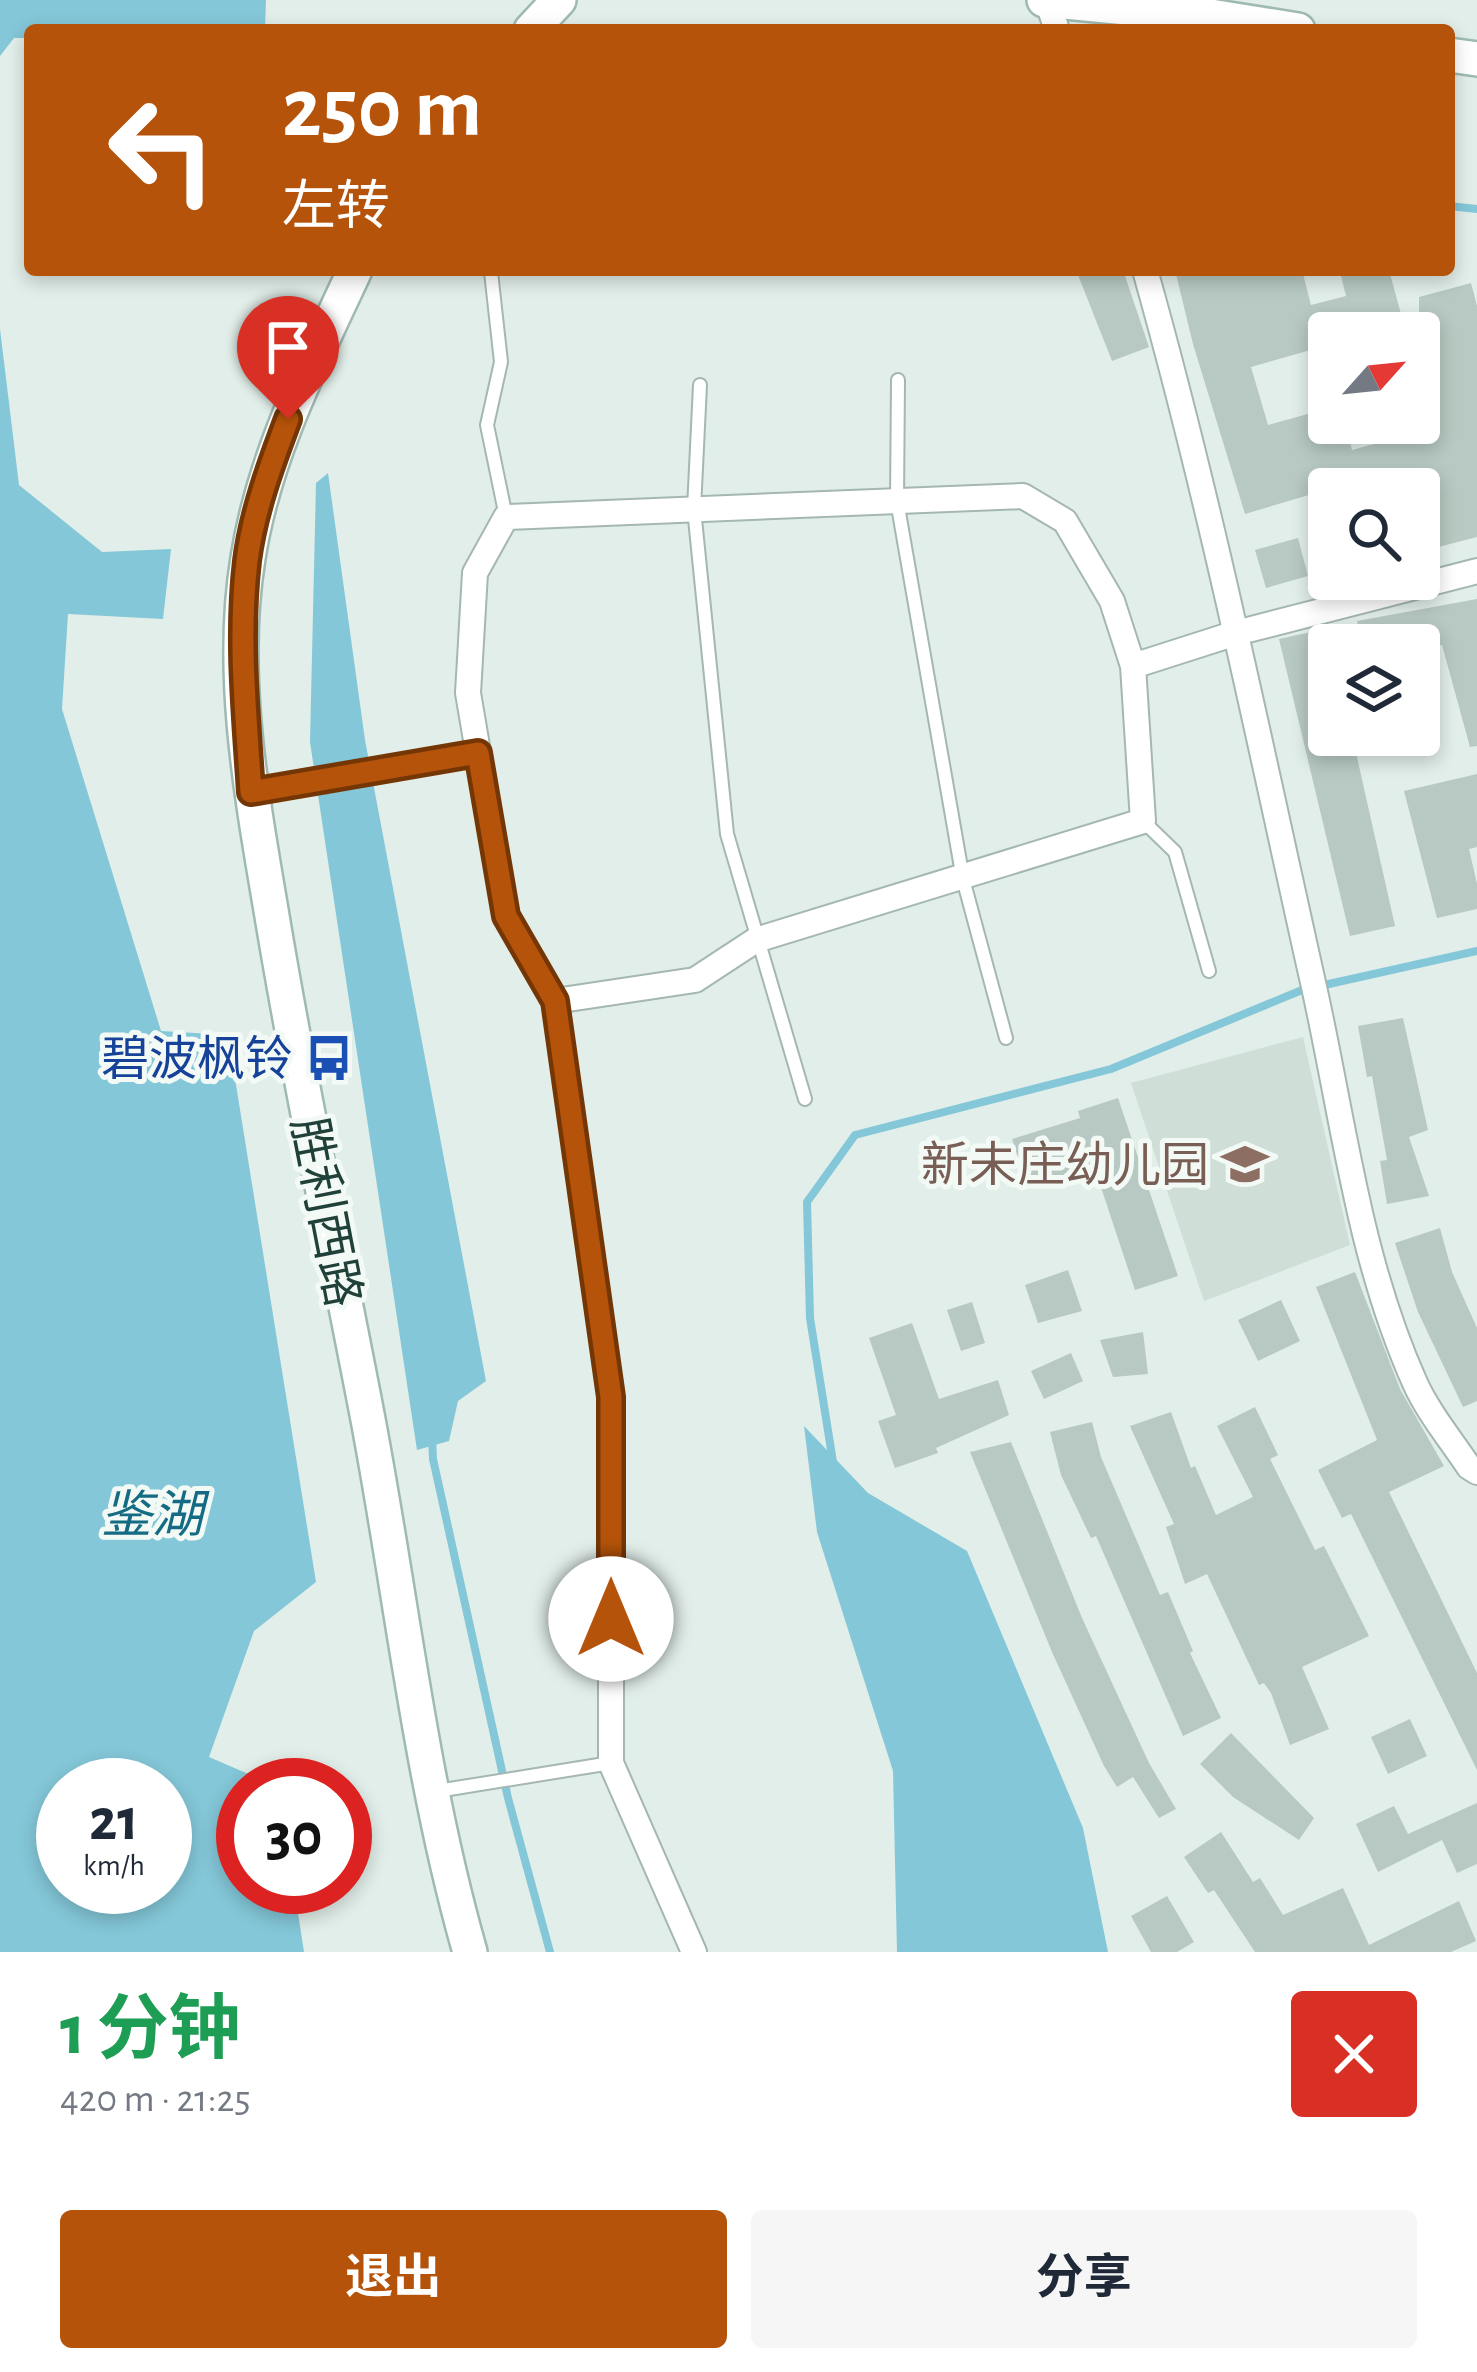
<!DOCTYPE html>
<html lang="zh">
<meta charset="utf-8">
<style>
:root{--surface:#fff;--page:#f6f6f7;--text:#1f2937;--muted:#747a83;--accent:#b45309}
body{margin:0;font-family:"Alegreya Sans","Noto Sans SC",sans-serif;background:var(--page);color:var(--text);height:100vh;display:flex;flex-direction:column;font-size:45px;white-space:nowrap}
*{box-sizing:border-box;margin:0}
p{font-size:39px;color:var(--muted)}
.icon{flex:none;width:66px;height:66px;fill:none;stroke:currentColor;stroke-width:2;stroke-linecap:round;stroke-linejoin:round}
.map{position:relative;height:1952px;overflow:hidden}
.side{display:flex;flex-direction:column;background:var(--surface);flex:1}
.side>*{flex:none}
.hud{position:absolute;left:24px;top:24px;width:1431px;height:252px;border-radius:12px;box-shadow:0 6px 18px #0003;background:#b45309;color:#fff;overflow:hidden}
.needle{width:78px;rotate:63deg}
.controls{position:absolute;left:1308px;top:312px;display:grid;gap:24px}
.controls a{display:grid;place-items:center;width:132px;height:132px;border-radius:12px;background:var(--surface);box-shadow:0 6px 18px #0003;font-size:60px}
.speed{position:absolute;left:36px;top:1758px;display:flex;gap:24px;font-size:60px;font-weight:700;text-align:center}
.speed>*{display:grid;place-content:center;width:156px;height:156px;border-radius:50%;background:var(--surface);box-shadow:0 6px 18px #0003;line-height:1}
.speed small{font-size:30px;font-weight:400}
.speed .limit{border:18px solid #d22;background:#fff;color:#111}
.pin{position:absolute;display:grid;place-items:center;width:102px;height:102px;color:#fff;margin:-123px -51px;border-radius:50% 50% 50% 0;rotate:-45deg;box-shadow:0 0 12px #0007}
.pin .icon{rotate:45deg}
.me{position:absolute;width:132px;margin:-66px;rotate:0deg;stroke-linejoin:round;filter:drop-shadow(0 0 9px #0008)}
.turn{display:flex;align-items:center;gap:42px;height:252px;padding:0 60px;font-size:54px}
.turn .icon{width:156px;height:156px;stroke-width:2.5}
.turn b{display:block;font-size:84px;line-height:102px}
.round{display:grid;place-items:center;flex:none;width:126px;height:126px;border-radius:12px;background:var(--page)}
.summary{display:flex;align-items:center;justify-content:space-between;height:204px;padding:0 60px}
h1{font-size:72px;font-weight:700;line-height:90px;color:#1e9e55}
.action{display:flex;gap:24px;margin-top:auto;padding:24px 60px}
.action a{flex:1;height:138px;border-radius:12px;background:var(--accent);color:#fff;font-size:48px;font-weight:700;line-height:138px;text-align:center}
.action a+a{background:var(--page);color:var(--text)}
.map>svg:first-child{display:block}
.built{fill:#d0ded8}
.water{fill:#84c7d8;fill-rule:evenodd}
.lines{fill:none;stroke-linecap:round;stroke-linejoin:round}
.stream{stroke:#84c7d8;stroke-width:8}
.building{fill:#b7c9c2}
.lane-casing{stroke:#a4b7b1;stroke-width:16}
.street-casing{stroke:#a4b7b1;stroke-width:28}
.secondary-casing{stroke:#9fbab2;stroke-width:38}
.lane{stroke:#fff;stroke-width:12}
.street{stroke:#fff;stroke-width:24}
.secondary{stroke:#fff;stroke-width:33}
.route-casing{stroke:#753606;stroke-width:30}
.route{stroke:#b45309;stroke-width:21}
.labels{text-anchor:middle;stroke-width:10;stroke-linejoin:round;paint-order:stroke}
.transit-label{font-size:48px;fill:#164399;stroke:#f3faf6;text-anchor:end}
.education-label{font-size:48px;fill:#785e54;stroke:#f3faf6;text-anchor:end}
.street-label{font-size:48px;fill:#204139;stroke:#f3faf6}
.water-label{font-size:51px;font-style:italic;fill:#146b83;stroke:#f3faf6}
</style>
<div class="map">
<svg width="1477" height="1952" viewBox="0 0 1477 1952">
<rect width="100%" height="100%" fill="#e2eee9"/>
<path class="built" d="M1303 1037 1350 1245 1204 1301 1131 1083Z"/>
<path class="water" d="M0 0H266L265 30H30V38H14L0 56Z
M0 329 19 485 102 552 171 549 163 619 68 614 62 709 161 1031 228 1035 316 1582 254 1631 209 1757 274 1785H243V1887H294L304 1952H0ZM63 1785H165V1887H63Z
M328 473 365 740 486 1381 458 1401 449 1441 417 1450 310 742 316 483Z
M804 1426 868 1493 967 1551 1083 1828 1108 1952H897L893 1771 817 1532Z"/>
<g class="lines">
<path class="stream" d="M1449 206 1477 209
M432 1438 433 1459 508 1798 550 1952
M833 1462 810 1318 807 1202 855 1135 1111 1069 1302 990 1477 951"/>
</g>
<path class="building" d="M1076 270H1123L1149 347 1112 361Z
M1175 270H1302L1311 305 1346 296 1341 276 1365 270H1389L1401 314 1329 333 1322 336 1325 346 1251 367 1268 425 1329 408V423H1345L1352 450 1419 432V297L1471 283 1477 306V537L1419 552V489H1329L1245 514 1193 344Z
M1298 538 1308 576 1266 588 1255 550Z
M1477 599V746L1470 747 1442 645H1363L1357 621Z
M1329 628V740L1352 735 1395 926 1350 936 1279 639Z
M1477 774V847L1469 849 1477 884V909L1437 918 1404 791Z
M1403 1018 1428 1130 1409 1137 1429 1196 1387 1204 1380 1161 1387 1160 1372 1076 1367 1077 1358 1026Z
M1118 1098 1178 1276 1135 1290 1094 1166 1028 1188 1012 1139 1080 1118 1078 1111Z
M1440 1228 1452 1272 1477 1328V1401L1463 1407 1418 1312 1395 1243Z
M1068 1270 1082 1311 1038 1323 1025 1285Z
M1355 1272 1400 1389 1444 1466 1389 1492 1477 1673V1770L1351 1514 1342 1518 1318 1470 1377 1440 1316 1287Z
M1281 1300 1300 1341 1258 1361 1238 1320Z
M972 1302 985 1343 961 1351 947 1310Z
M912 1323 939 1399 998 1380 1009 1415 936 1448 938 1453 895 1468 878 1421 896 1415 869 1338Z
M1143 1332 1148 1374 1113 1377 1100 1340Z
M1071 1353 1083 1381 1044 1399 1031 1371Z
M1255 1407 1278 1455 1270 1459 1315 1550 1324 1546 1369 1636 1302 1667 1329 1729 1290 1745 1271 1693 1264 1683 1259 1685 1207 1574 1185 1584 1166 1527 1174 1524 1130 1426 1171 1412 1191 1468 1195 1466 1216 1515 1253 1497 1217 1426Z
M1092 1422 1101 1457 1160 1595 1168 1592 1193 1651 1190 1653 1221 1718 1183 1736 1096 1536 1091 1538 1061 1475 1050 1432Z
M1011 1442 1082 1618 1149 1763 1176 1809 1159 1818 1133 1777 1117 1787 1104 1766 1052 1652 970 1452Z
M1410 1719 1427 1756 1388 1774 1371 1737Z
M1231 1733 1314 1818 1299 1840 1233 1797 1200 1764Z
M1477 1803V1864L1457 1873 1442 1840 1378 1872 1356 1824 1394 1806 1408 1834Z
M1221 1832 1253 1882 1260 1878 1283 1915 1343 1888 1369 1945 1459 1901 1476 1941 1451 1952H1255L1214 1890 1208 1893 1184 1857Z
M1167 1896 1194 1942 1177 1952H1151L1131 1916Z"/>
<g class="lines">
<defs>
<path id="lane" d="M491 272 501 362 487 425 506 517
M898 380 897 501 963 879 1006 1038
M700 385 694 509 727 834 805 1099
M1143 821 1175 852 1209 971
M437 1791 611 1763"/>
<path id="street" d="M1047 0 1057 30
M1145 270C1211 504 1259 741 1312 978 1343 1114 1357 1254 1415 1383 1428 1412 1451 1440 1469 1467L1477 1472
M1023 496 1065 521 1112 601 1133 666 1143 821 756 940 695 980 555 1001 506 916 468 693 475 573 506 517Z
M1133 666 1236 633 1477 571
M251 792 478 753
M555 1001 611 1397V1763L694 1952"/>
<path id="secondary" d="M1044 0 1210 16 1298 30
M531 30 559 0
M1449 55 1477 59
M355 270C312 363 264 455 248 558 228 679 254 808 274 928 301 1089 335 1248 366 1409 401 1590 419 1774 470 1952"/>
</defs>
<use href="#lane" class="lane-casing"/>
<use href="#street" class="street-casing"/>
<use href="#secondary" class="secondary-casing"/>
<use href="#lane" class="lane"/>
<use href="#street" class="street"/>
<use href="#secondary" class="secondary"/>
</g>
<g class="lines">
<defs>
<path id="route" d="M288 419C271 464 253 513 247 561 238 638 246 715 251 792L478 753 506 916 555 1001 611 1397V1619"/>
</defs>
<use href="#route" class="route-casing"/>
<use href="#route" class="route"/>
</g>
<defs>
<symbol id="bus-bare" viewBox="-9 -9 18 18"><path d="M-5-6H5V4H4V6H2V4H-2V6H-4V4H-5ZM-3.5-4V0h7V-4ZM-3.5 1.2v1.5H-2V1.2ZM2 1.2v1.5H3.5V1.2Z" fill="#1a4fb4" stroke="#f3faf6" stroke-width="2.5" paint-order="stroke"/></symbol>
<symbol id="school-bare" viewBox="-9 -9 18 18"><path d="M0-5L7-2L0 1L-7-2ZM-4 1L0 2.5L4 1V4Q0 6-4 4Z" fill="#8d6e63" stroke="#f3faf6" stroke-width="2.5" paint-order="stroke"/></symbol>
</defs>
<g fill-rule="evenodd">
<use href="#bus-bare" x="296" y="1025" width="66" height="66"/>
<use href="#school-bare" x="1212" y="1131" width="66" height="66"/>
</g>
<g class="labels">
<g class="transit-label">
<text x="293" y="1075">碧波枫铃</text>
</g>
<g class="education-label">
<text x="1209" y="1181">新未庄幼儿园</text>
</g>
<g class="street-label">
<text transform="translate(327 1212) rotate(79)" y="17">胜利西路</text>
</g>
<g class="water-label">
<text x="152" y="1532">鉴湖</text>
</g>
</g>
</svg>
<div class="controls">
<a><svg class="needle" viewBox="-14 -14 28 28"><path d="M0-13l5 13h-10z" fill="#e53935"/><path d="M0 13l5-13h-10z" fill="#747a83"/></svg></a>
<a><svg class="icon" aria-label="search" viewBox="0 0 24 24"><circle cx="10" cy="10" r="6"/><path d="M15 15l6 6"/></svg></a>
<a><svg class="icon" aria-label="layers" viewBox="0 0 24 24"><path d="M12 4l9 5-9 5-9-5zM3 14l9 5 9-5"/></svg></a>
</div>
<div class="speed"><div>21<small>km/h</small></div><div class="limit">30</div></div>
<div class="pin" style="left:288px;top:419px;background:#d93025"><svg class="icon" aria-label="arrive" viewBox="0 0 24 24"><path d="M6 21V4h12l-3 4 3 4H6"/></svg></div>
<svg class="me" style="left:611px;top:1619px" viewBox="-20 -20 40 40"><circle r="19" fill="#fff"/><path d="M0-13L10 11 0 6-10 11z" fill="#b45309"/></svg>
<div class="hud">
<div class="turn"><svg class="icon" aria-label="left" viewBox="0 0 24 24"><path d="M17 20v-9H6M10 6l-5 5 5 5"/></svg><div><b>250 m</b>左转</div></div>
</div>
</div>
<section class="side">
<div class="summary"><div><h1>1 分钟</h1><p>420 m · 21:25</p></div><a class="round" style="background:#d93025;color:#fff"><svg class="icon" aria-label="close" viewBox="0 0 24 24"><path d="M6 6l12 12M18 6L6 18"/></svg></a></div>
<div class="action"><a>退出</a><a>分享</a></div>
</section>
